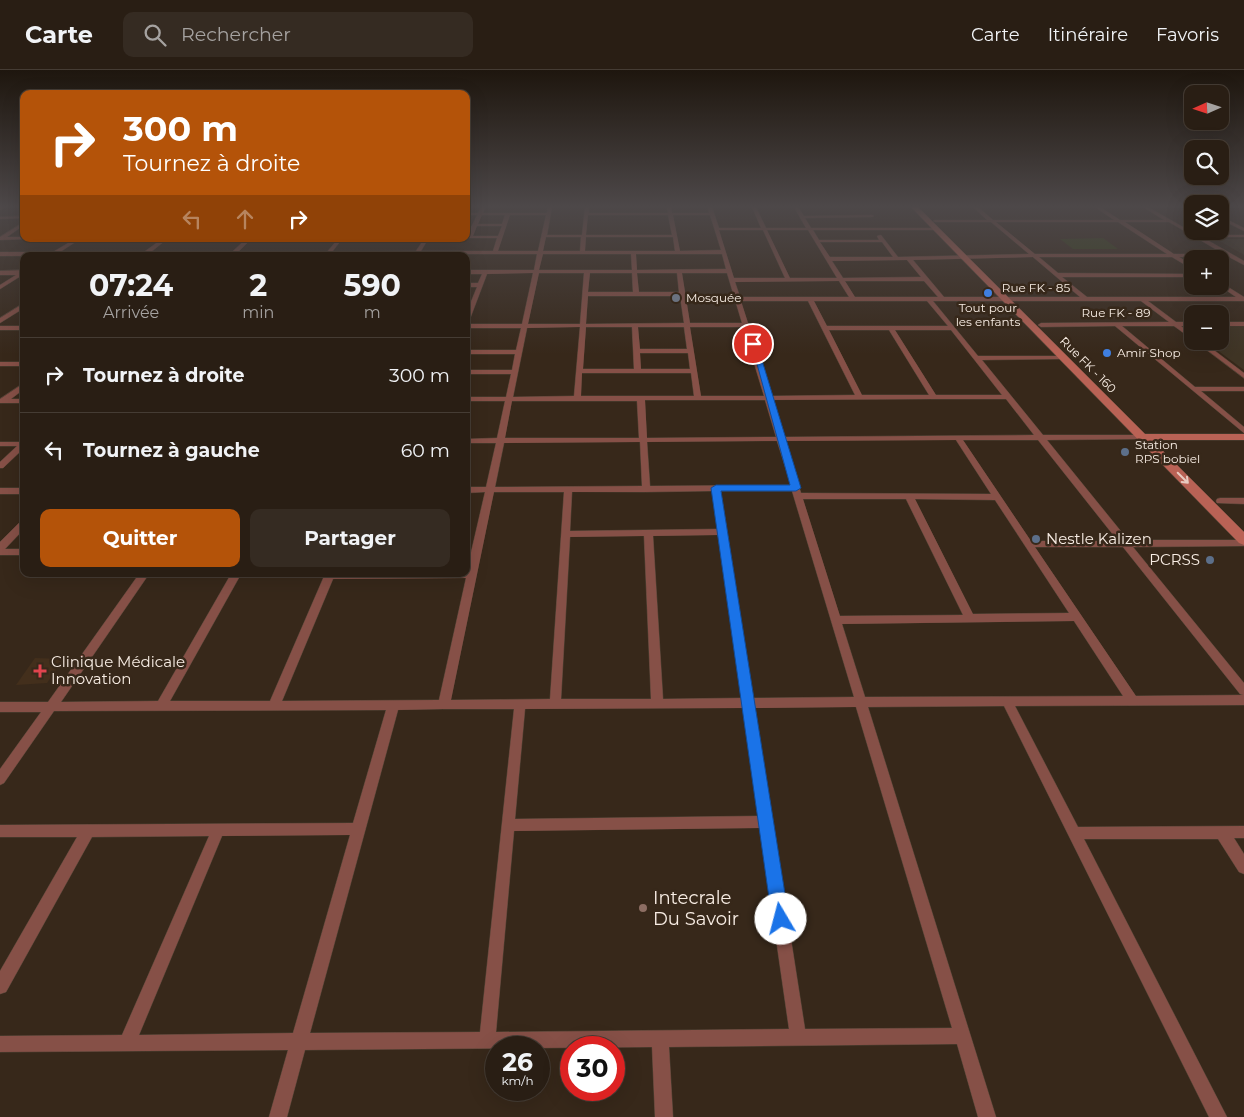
<!DOCTYPE html>
<html lang="fr">
<meta charset="utf-8">
<style>
:root{--surface:#291e14;--page:#352b22;--text:#f1f3f6;--muted:#a5a2a0;--line:#453c34;--accent:#b45309}
body{margin:0;font-family:Montserrat,sans-serif;background:var(--page);color:var(--text);height:100vh;display:flex;flex-direction:column;font-size:19px;white-space:nowrap}
*{box-sizing:border-box;margin:0}
p{font-size:16px;color:var(--muted)}
.icon{flex:none;width:28px;height:28px;fill:none;stroke:currentColor;stroke-width:2;stroke-linecap:round;stroke-linejoin:round}
.map{position:relative;flex:1;overflow:hidden}
.details{position:absolute;left:20px;top:182px;width:450px;height:325px;display:flex;flex-direction:column;background:var(--surface);border-radius:10px;box-shadow:0 5px 20px #0002,0 0 0 1px var(--line)}
.details>*{flex:none}
.guide{position:absolute;left:20px;top:20px;width:450px;height:152px;border-radius:10px;box-shadow:0 5px 20px #0002,0 0 0 1px var(--line);background:#b45309;color:#fff;overflow:hidden}
.needle{width:32px;rotate:267deg}
.buttons{position:absolute;left:1184px;top:15px;display:grid;gap:10px}
.buttons a{display:grid;place-items:center;width:45px;height:45px;border-radius:10px;background:var(--surface);box-shadow:0 5px 20px #0002,0 0 0 1px var(--line);font-size:25px}
.speed{position:absolute;left:485px;top:966px;display:flex;gap:10px;font-size:25px;font-weight:700;text-align:center}
.speed>*{display:grid;place-content:center;width:65px;height:65px;border-radius:50%;background:var(--surface);box-shadow:0 5px 20px #0002,0 0 0 1px var(--line);line-height:1}
.speed small{font-size:12px;font-weight:400}
.speed .limit{border:8px solid #d22;background:#fff;color:#111}
.pin{position:absolute;display:grid;place-items:center;width:42px;height:42px;color:#fff;margin:-21px;border:2px solid #fff;border-radius:50%;box-shadow:0 1px 5px #0007}
.me{position:absolute;width:55px;margin:-28px;rotate:352deg;stroke-linejoin:round;filter:drop-shadow(0 0 4px #0008)}
.turn{display:flex;align-items:center;gap:18px;height:105px;padding:0 20px;font-size:22px}
.turn .icon{width:65px;height:65px;stroke-width:2.5}
.turn b{display:block;font-size:35px;line-height:42px}
.lanes{display:flex;align-items:center;height:48px;padding:0 20px;background:#0003;justify-content:center;gap:25px;direction:ltr}
.lanes .off{opacity:.35}
.eta{display:flex;justify-content:space-evenly;align-items:center;height:85px;text-align:center}
.eta b{font-size:30px;font-weight:700;line-height:35px}
.button{display:flex;gap:10px;margin-top:auto;padding:10px 20px}
.button a{flex:1;height:58px;border-radius:10px;background:var(--accent);color:#fff;font-size:20px;font-weight:700;line-height:58px;text-align:center}
.button a+a{background:var(--page);color:var(--text)}
ul{padding:0;list-style:none}
li{display:flex;align-items:center;gap:15px;height:75px;padding:0 20px;border-top:1px solid var(--line)}
li div{flex:1}
li b{display:block;font-size:19px}
li em{font-style:normal}
header{display:flex;align-items:center;gap:30px;box-sizing:border-box;height:70px;padding:0 25px;background:var(--surface);border-bottom:1px solid var(--line)}
header strong{font-size:24px}
nav{display:flex;gap:28px;margin-inline-start:auto;font-size:18px}
.search{width:350px;height:45px;background:var(--page);display:flex;align-items:center;gap:12px;box-sizing:border-box;padding:0 18px;border-radius:10px;color:var(--muted);font-size:19px}
.map>svg:first-child{display:block}
.built{fill:#432f1c}
.education{fill:#403525}
.green{fill:#344117}
.lines{fill:none;stroke-linecap:round;stroke-linejoin:round}
.street-casing{stroke:#524436;stroke-width:1}
.secondary-casing{stroke:#524436;stroke-width:1}
.street{fill:#865047;fill-rule:evenodd}
.secondary{fill:#b96255;fill-rule:evenodd}
.oneway{stroke:#e8cac0}
.route{fill:#1a73e8;stroke:#114b97}
.shop-dot{fill:#3f7fe0;stroke:#37281a;stroke-width:2}
.worship-dot{fill:#6b7280;stroke:#37281a;stroke-width:2}
.service-dot{fill:#5c6f8a;stroke:#37281a;stroke-width:2}
.health-dot{fill:#e0444e;stroke:#37281a;stroke-width:2}
.education-dot{fill:#8d6e63;stroke:#37281a;stroke-width:2}
.labels{text-anchor:middle;stroke-width:5;stroke-linejoin:round;paint-order:stroke}
.far-street-label{font-size:12px;fill:#f8ede4;stroke:#37281a}
.far-poi-label{font-size:12px;fill:#f8ede4;stroke:#37281a;text-anchor:start}
.poi-label{font-size:15px;fill:#f8ede4;stroke:#37281a;text-anchor:start}
.near-poi-label{font-size:18px;fill:#f8ede4;stroke:#37281a;text-anchor:start}
</style>
<header>
<strong>Carte</strong>
<div class="search"><svg class="icon" aria-label="search" viewBox="0 0 24 24"><circle cx="10" cy="10" r="6"/><path d="M15 15l6 6"/></svg>Rechercher</div>
<nav><a>Carte</a><a>Itinéraire</a><a>Favoris</a></nav>
</header>
<div class="map">
<svg width="1244" height="1047" viewBox="0 0 1244 1047">
<rect width="100%" height="100%" fill="#37281a"/>
<path class="built" d="M35 588 63 589 47 613 16 615Z"/>
<path class="education" d="M1215 169H1244V185L1218 170Z
M1220 257H1244V300L1205 271H1220Z"/>
<path class="green" d="M1103 168 1118 179H1073L1060 169Z"/>
<g class="lines">
<defs>
<path id="street" d="M0 137H6L0 140Z
M481 137H485L483 143H547L548 137H552L547 165H582L585 137H589V143H668L667 137H671L672 143H709L708 137H712L719 158H761L752 137H756L766 158H806L794 137H798L804 146 872 145 874 146 872 147 805 148 811 158H937L935 160H813L819 170H879L877 166 881 165 898 187 1029 184 991 152H935L933 151 935 150H987L973 137H978L993 150H1114L1095 137H1100L1120 150H1164L1143 137H1148L1197 165H1244V167H1202L1244 191V195L1229 187H1179L1192 195V199L1172 187H1039L1058 203 1192 204V207H1062L1087 227H1236L1220 216V212L1244 227V231H1148L1176 252H1192V256H1181L1192 264V269L1174 256H1122L1195 317H1244V321H1201L1244 357V363L1115 256 1041 257 1038 255 1041 253 1169 252 1141 231H933L978 286H1065L1066 287 1063 289 982 290 1043 365H1145L1146 367 1142 369 1047 370 1128 470H1244V476L1133 477 1244 613V635L1015 636 1078 757 1244 756V768H1234L1244 784V804L1239 802 1218 769H1084L1227 1047H1209L1004 636 868 637 996 1047H978L957 974 669 977 673 1047H655L652 977 305 980 287 1047H269L288 980 0 982V966L122 965 209 766 92 767 6 922 0 924V901L77 767H0V755L353 753 386 640 54 641 4 713 0 715V699L41 642H0V632H48L139 504H149L61 632 158 631 231 504H241L170 631H270L325 504H466L485 422 466 423V417H486L496 373H466V369L497 368 505 331H466V327H506L511 304H466V300H512L515 284H466V280H516L521 258H466V244L477 217H466V213H478L482 204H466V200H534L537 184H420L418 186H414V184L330 185 328 186 325 185H235L229 186V185L0 186V182H53L75 169H80L60 182H144L162 169H167L151 182H232L246 169H251L238 182H327L338 169H342L332 182 416 181 424 169H428L421 181H493L497 168H466L477 145H466V143H478ZM482 145H505L502 154H478ZM510 145H546L538 181H498ZM588 145H668L672 165H586ZM673 145H710L721 180 680 181ZM996 152H1118L1167 184H1035ZM1125 152H1169L1224 184H1174ZM477 156H502L498 166H473ZM719 160H763L785 208H734ZM767 160H808L837 208H790ZM546 167H581L580 181H543ZM586 167H673L675 181H585ZM820 172H882L893 187H830ZM543 184H631L632 200H539ZM636 184H722L726 199 637 200ZM1033 187 1080 227H944L913 190ZM907 190 921 207 843 208 832 191ZM533 203 522 254H468L487 204ZM539 203H584L580 254H528ZM590 203H632L633 222H588ZM637 203H677L679 222H639ZM682 203H727L742 253H690ZM839 211 849 227H740L735 212ZM845 211H924L938 227H855ZM588 226H680L684 253 586 254ZM741 231H808L855 325 771 326 749 256 751 255 748 253ZM814 231H927L948 256H827ZM580 257 574 326 513 327 527 258ZM586 257H632L634 299H583ZM638 257H684L687 279H640ZM690 257H743L764 326H701ZM829 260H889L929 325H862ZM895 260H951L1002 325H936ZM640 283H688L690 299H641ZM582 303H691L694 326H581ZM931 329H1006L1034 365 784 367 772 330ZM645 330H765L776 367 647 368ZM512 331H637L639 368H505ZM956 370 991 424 801 423 785 371ZM963 370H1038L1118 471H1031ZM777 371 791 415 650 416 647 372ZM640 372 642 416 495 417 504 373ZM721 421H792L854 627 753 628ZM494 422H564L550 629 451 630ZM646 422 712 421 718 459 570 461 572 422ZM803 429H906L963 545 840 546ZM915 429 995 430 1069 543 973 544ZM718 465 742 628 663 629 653 466ZM644 466 651 629H561L570 467ZM1035 477H1123L1240 624 1243 625 1136 626ZM466 508 439 630 282 631 333 509ZM1074 551 1123 626 865 627 842 554ZM856 637 952 958 805 959 755 638ZM743 638 758 746 515 749 525 639ZM443 639H514L480 962 310 963 398 640ZM760 758 789 959 496 962 514 761ZM350 765 293 963 139 965 222 766Z
M24 146V148L0 149V147Z
M1220 146 1244 158V161L1220 149Z
M24 152V155L7 167H24V169H26L0 170V167Z
M24 200V204L0 219V215L16 205H0V201Z
M24 233V238L0 253V248Z
M1220 252H1244V256H1220Z
M0 256H24V260H0Z
M1195 271H1202L1244 303V308Z
M0 292H24V296H0Z
M24 313V319L11 329H24V333H0V329Z
M0 372H24V378L3 398H0V392L17 376H0Z
M0 418H24V424H0Z
M1220 428H1244V434L1217 433 1216 431 1217 429Z
M24 450V459L5 479H24V485H0V472L21 451Z"/>
<path id="secondary" d="M911 137H918L1145 364H1244V370H1152L1244 462V475L1239 473Z"/>
</defs>
<use href="#street" class="street-casing"/>
<use href="#secondary" class="secondary-casing"/>
<use href="#street" class="street"/>
<use href="#secondary" class="secondary"/>
</g>
<defs><path id="oneway-shaft" d="M-6 0H5M1.5-3L5.5 0L1.5 3" fill="none" stroke-width="1.6" stroke-linecap="round" stroke-linejoin="round" transform="scale(1.25)"/></defs>
<use class="oneway" href="#oneway-shaft" transform="translate(1183 408) rotate(45)"/>
<linearGradient id="sky" x2="0" y2="1"><stop stop-color="#1e160e"/><stop offset="0.48" stop-color="#4d4849"/><stop offset="1" stop-color="#4d4849" stop-opacity="0"/></linearGradient>
<rect width="1244" height="284" fill="url(#sky)"/>
<path class="route" d="M751 272 757 274 801 418 796 421H721L789 849 787 855 781 858 775 855 772 849 711 418 716 415H790Z"/>
<g class="shop-dot">
<circle cx="988" cy="223" r="5"/>
<circle cx="1107" cy="283" r="5"/>
</g>
<circle class="worship-dot" cx="676" cy="228" r="5"/>
<g class="service-dot">
<circle cx="1125" cy="382" r="5"/>
<circle cx="1036" cy="469" r="5"/>
<circle cx="1210" cy="490" r="5"/>
</g>
<path class="health-dot" d="M37.5 593.5h5v5h5v5h-5v5h-5v-5h-5v-5h5z"/>
<circle class="education-dot" cx="643" cy="838" r="5"/>
<g class="labels">
<g class="far-street-label">
<text x="1036" y="222">Rue FK - 85</text>
<text x="1116" y="247">Rue FK - 89</text>
<text transform="translate(1088 295) rotate(45)" y="4">Rue FK - 160</text>
</g>
<g class="far-poi-label">
<text x="686" y="232">Mosquée</text>
<text x="988" y="242" text-anchor="middle">Tout pour<tspan x="988" dy="14">les enfants</tspan></text>
<text x="1117" y="287">Amir Shop</text>
<text x="1135" y="379">Station<tspan x="1135" dy="14">RPS bobiel</tspan></text>
</g>
<g class="poi-label">
<text x="1046" y="474">Nestle Kalizen</text>
<text x="1200" y="495" text-anchor="end">PCRSS</text>
<text x="51" y="597">Clinique Médicale<tspan x="51" dy="17">Innovation</tspan></text>
</g>
<g class="near-poi-label">
<text x="653" y="834">Intecrale<tspan x="653" dy="21">Du Savoir</tspan></text>
</g>
</g>
</svg>
<div class="buttons">
<a><svg class="needle" viewBox="-14 -14 28 28"><path d="M0-13l5 13h-10z" fill="#e53935"/><path d="M0 13l5-13h-10z" fill="#a5a2a0"/></svg></a>
<a><svg class="icon" aria-label="search" viewBox="0 0 24 24"><circle cx="10" cy="10" r="6"/><path d="M15 15l6 6"/></svg></a>
<a><svg class="icon" aria-label="layers" viewBox="0 0 24 24"><path d="M12 4l9 5-9 5-9-5zM3 14l9 5 9-5"/></svg></a>
<a>+</a>
<a>−</a>
</div>
<div class="speed"><div>26<small>km/h</small></div><div class="limit">30</div></div>
<div class="pin" style="left:753px;top:274px;background:#d93025"><svg class="icon" aria-label="arrive" viewBox="0 0 24 24"><path d="M6 21V4h12l-3 4 3 4H6"/></svg></div>
<svg class="me" style="left:781px;top:849px" viewBox="-20 -20 40 40"><circle r="19" fill="#fff"/><path d="M0-13L10 11 0 6-10 11z" fill="#1a73e8"/></svg>
<div class="guide">
<div class="turn"><svg class="icon" aria-label="right" viewBox="0 0 24 24"><path d="M7 20v-9h11M14 6l5 5-5 5"/></svg><div><b>300 m</b>Tournez à droite</div></div>
<div class="lanes"><svg class="icon off" aria-label="left" viewBox="0 0 24 24"><path d="M17 20v-9H6M10 6l-5 5 5 5"/></svg><svg class="icon off" aria-label="ahead" viewBox="0 0 24 24"><path d="M12 20V5M6 11l6-6 6 6"/></svg><svg class="icon" aria-label="right" viewBox="0 0 24 24"><path d="M7 20v-9h11M14 6l5 5-5 5"/></svg></div>
</div>
<section class="details">
<div class="eta">
<div><b>07:24</b><p>Arrivée</p></div>
<div><b>2</b><p>min</p></div>
<div><b>590</b><p>m</p></div>
</div>
<ul>
<li><svg class="icon" aria-label="right" viewBox="0 0 24 24"><path d="M7 20v-9h11M14 6l5 5-5 5"/></svg><div><b>Tournez à droite</b></div><em>300 m</em></li>
<li><svg class="icon" aria-label="left" viewBox="0 0 24 24"><path d="M17 20v-9H6M10 6l-5 5 5 5"/></svg><div><b>Tournez à gauche</b></div><em>60 m</em></li>
</ul>
<div class="button"><a>Quitter</a><a>Partager</a></div>
</section>
</div>
